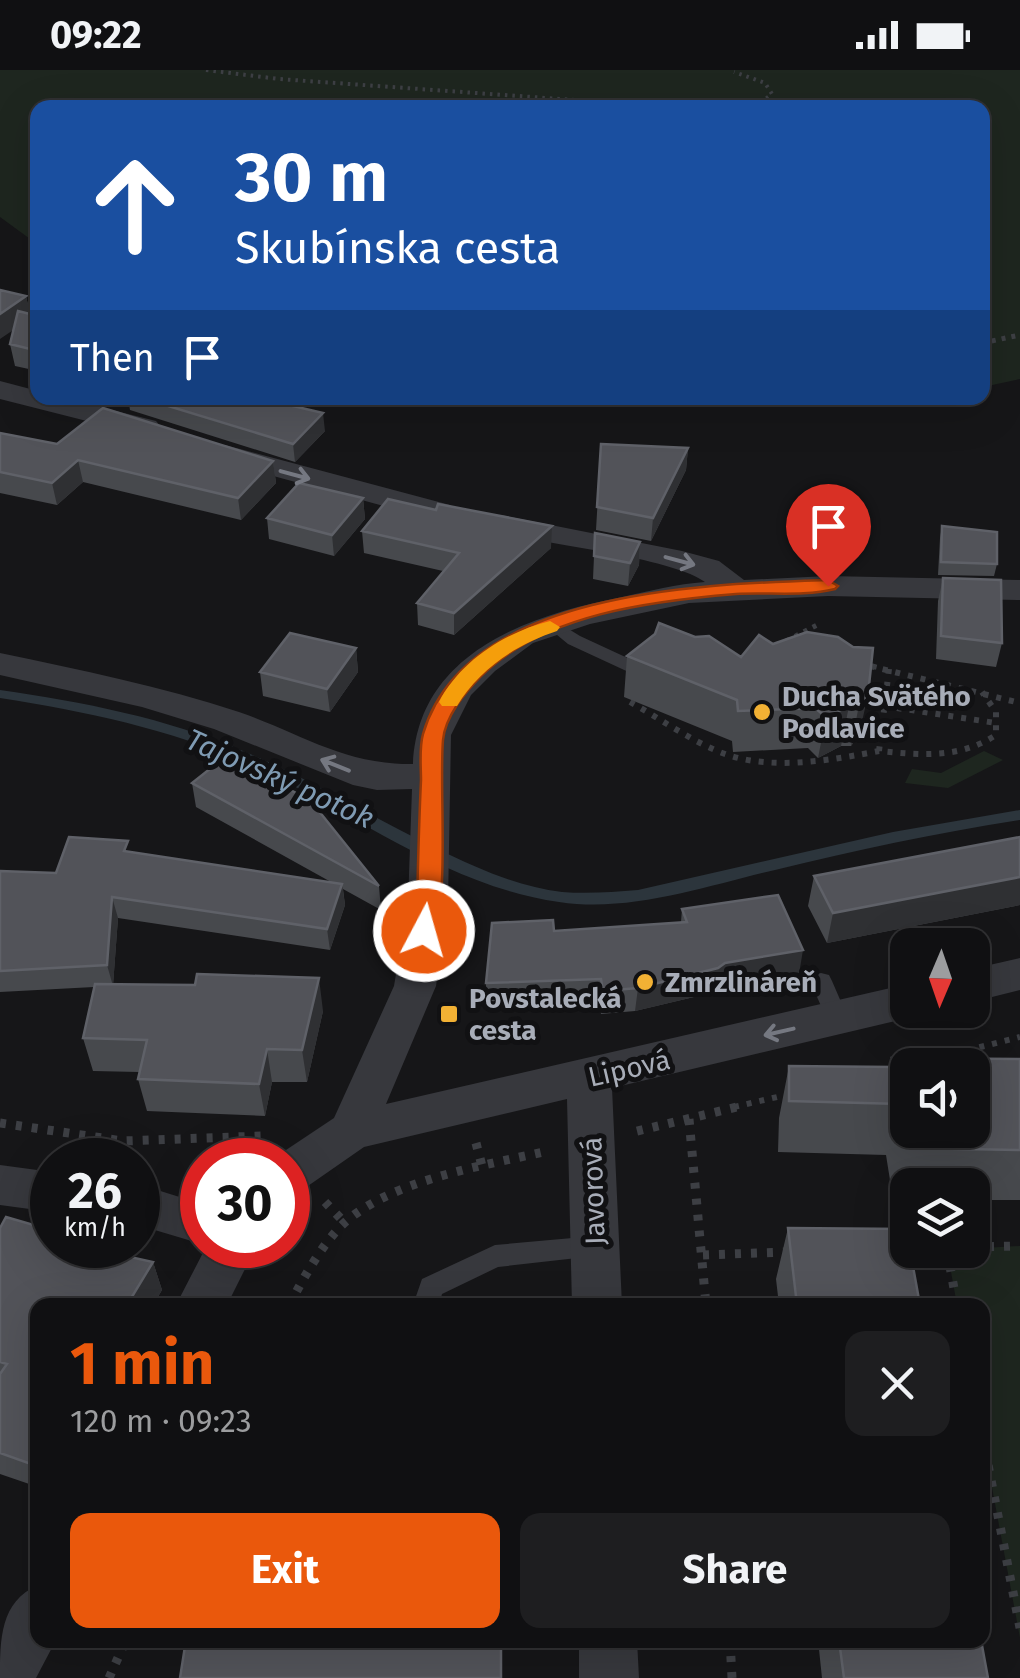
<!DOCTYPE html>
<meta charset="utf-8">
<style>
:root{--surface:#101012;--page:#1e1e20;--text:#f1f3f6;--muted:#9c9d9f;--line:#303032;--accent:#ea580c}
body{margin:0;font-family:"Fira Sans",sans-serif;background:var(--page);color:var(--text);height:100vh;display:flex;flex-direction:column;font-size:38px;white-space:nowrap}
*{box-sizing:border-box;margin:0}
p{font-size:32px;color:var(--muted)}
.icon{flex:none;width:55px;height:55px;fill:none;stroke:currentColor;stroke-width:2;stroke-linecap:round;stroke-linejoin:round}
.map{position:relative;flex:1;overflow:hidden}
.details{position:absolute;left:30px;top:1228px;width:960px;height:350px;display:flex;flex-direction:column;background:var(--surface);border-radius:20px;box-shadow:0 10px 40px #0002,0 0 0 2px var(--line)}
.details>*{flex:none}
.banner{position:absolute;left:30px;top:30px;width:960px;height:305px;border-radius:20px;box-shadow:0 10px 40px #0002,0 0 0 2px var(--line);background:#1a4fa0;color:#fff;overflow:hidden}
.needle{width:65px;rotate:182deg}
.buttons{position:absolute;left:890px;top:858px;display:grid;gap:20px}
.buttons a{display:grid;place-items:center;width:100px;height:100px;border-radius:20px;background:var(--surface);box-shadow:0 10px 40px #0002,0 0 0 2px var(--line);font-size:50px}
.speed{position:absolute;left:30px;top:1068px;display:flex;gap:20px;font-size:50px;font-weight:700;text-align:center}
.speed>*{display:grid;place-content:center;width:130px;height:130px;border-radius:50%;background:var(--surface);box-shadow:0 10px 40px #0002,0 0 0 2px var(--line);line-height:1}
.speed small{font-size:25px;font-weight:400}
.speed .limit{border:15px solid #d22;background:#fff;color:#111}
.pin{position:absolute;display:grid;place-items:center;width:85px;height:85px;color:#fff;margin:-102px -42px;border-radius:50% 50% 50% 0;rotate:-45deg;box-shadow:0 0 10px #0007}
.pin .icon{rotate:45deg}
.me{position:absolute;width:110px;margin:-55px;rotate:6deg;stroke-linejoin:round;filter:drop-shadow(0 0 8px #0008)}
.turn{display:flex;align-items:center;gap:35px;height:210px;padding:0 40px;font-size:45px}
.turn .icon{width:130px;height:130px;stroke-width:2.5}
.turn b{display:block;font-size:70px;line-height:85px}
.then{display:flex;align-items:center;height:95px;padding:0 40px;background:#0003;gap:20px;font-size:38px}
.round{display:grid;place-items:center;flex:none;width:105px;height:105px;border-radius:20px;background:var(--page)}
.headline{display:flex;align-items:center;justify-content:space-between;height:170px;padding:0 40px}
h1{font-size:60px;font-weight:700;line-height:75px;color:var(--accent)}
.primary-button{display:flex;gap:20px;margin-top:auto;padding:20px 40px}
.primary-button a{flex:1;height:115px;border-radius:20px;background:var(--accent);color:#fff;font-size:40px;font-weight:700;line-height:115px;text-align:center}
.primary-button a+a{background:var(--page);color:var(--text)}
.status{display:flex;justify-content:space-between;align-items:center;height:70px;padding:0 50px;background:var(--surface);direction:ltr}
.status svg{height:28px;fill:currentColor}
.map>svg:first-child{display:block}
.green{fill:#1e261f}
.lines{fill:none;stroke-linecap:round;stroke-linejoin:round}
.stream{fill:#2c353c;fill-rule:evenodd}
.path-far3{stroke:#3d3f44;stroke-width:4;stroke-dasharray:2.5 5;stroke-linecap:butt}
.path-far2{stroke:#3d3f44;stroke-width:5;stroke-dasharray:4 6;stroke-linecap:butt}
.path-far1{stroke:#3d3f44;stroke-width:6;stroke-dasharray:5 8;stroke-linecap:butt}
.path{stroke:#3d3f44;stroke-width:9;stroke-dasharray:6 10;stroke-linecap:butt}
.lane{fill:#37383d;fill-rule:evenodd}
.street{fill:#37383d;fill-rule:evenodd}
.wall{fill:#47494d}
.shaded-wall{fill:#2f3033}
.building{fill:#525359;stroke:#5f6168;stroke-width:2.5;fill-rule:evenodd}
.oneway{stroke:#757881}
.route{fill:#ea580c;stroke:#983908;stroke-width:2.5}
.slow{fill:#f59e0b}
.poi-dot{fill:#f2b134;stroke:#111113;stroke-width:4}
.labels{text-anchor:middle;stroke-width:10;stroke-linejoin:round;paint-order:stroke}
.poi-label{font-size:28px;font-weight:bold;fill:#a8adb8;stroke:#111113;text-anchor:start}
.street-label{font-size:28px;fill:#a8adb8;stroke:#111113}
.water-label{font-size:30px;font-style:italic;fill:#7f9bb3;stroke:#111113}
</style>
<div class="status"><b>09:22</b><svg viewBox="0 0 49 12"><path d="M0 12V9h3v3zM5 12V6h3v6zM10 12V3h3v9zM15 12V0h3v12zM26 1h20v11H26zM47 4h2v5h-2z"/></svg></div>
<div class="map">
<svg width="1020" height="1608" viewBox="0 0 1020 1608">
<rect width="100%" height="100%" fill="#161618"/>
<path class="green" d="M0 0H1020V309L983 317 982 38H38L37 174 0 147Z
M984 681 1003 690 948 718 905 713 912 699 941 703Z
M1020 1176V1568L983 1369 982 1235H957L947 1180Z"/>
<g class="lines">
<path class="stream" d="M0 620C83 632 166 648 243 681 311 709 374 749 440 780 478 799 520 817 562 822 588 824 613 822 638 820L893 762 1020 740V750C937 763 856 780 775 800 706 816 631 843 559 832 451 817 358 746 262 700 179 661 90 642 0 628Z"/>
<path class="path-far3" d="M206 0 279 9 687 38
M731 38 759 34 772 24 765 13 734 2"/>
<path class="path-far2" d="M982 273 1020 265
M786 571 819 554
M863 594 880 598"/>
<path class="path-far1" d="M870 596 1020 633
M889 599 879 681C921 685 959 689 996 665V642L982 622
M630 632C661 649 692 672 725 684 772 701 832 690 879 681
M884 636 996 653
M929 990 1020 967
M734 1037 790 1024"/>
<path class="path" d="M689 1049 706 1235
M0 1053 123 1071 262 1066
M637 1061 745 1035
M476 1073 482 1096
M325 1132 345 1153
M972 1177 1020 1176
M947 1180 957 1235
M703 1185 786 1182
M289 1235C304 1208 319 1179 340 1157 386 1111 482 1096 543 1082
M982 1364 1020 1558
M730 1570 732 1608
M109 1608 126 1570"/>
<path class="lane" d="M554 550 580 566 647 597 650 601 641 607 635 605 568 574 545 555Z
M821 903 829 905 832 911 848 948 845 954H829L810 911 813 905Z
M595 1166 604 1169 607 1177 604 1185 498 1197 442 1224 439 1235H413L422 1209 495 1175Z"/>
<path class="street" d="M0 311 38 321V328H64L156 351 161 357 156 363 146 366 0 329Z
M225 375 450 435 455 442 450 449 439 451 214 390 210 384 214 378Z
M501 445 682 481 719 491 744 510 828 506 1020 510V530L828 526 689 533 590 554 533 573 495 601 471 625 451 665 448 833 436 916 386 1034 908 914V940H925L908 948 612 1018 622 1235H572L567 1029 364 1077 305 1118 288 1124V1090H271L334 1048 394 916 408 833 412 719 377 720 353 715 214 659 142 637 0 605V583C80 600 161 616 239 642 302 664 344 695 413 694 418 582 530 545 622 527 649 521 677 514 705 512 672 487 538 473 490 461L485 454 490 447Z
M1020 888V920L972 932V899Z
M0 1095 52 1102V1142L0 1135Z
M138 1114 202 1134 205 1175 138 1155Z
M207 1175H257L227 1235H176Z
M38 1515V1570H56L36 1608H0C0 1569 0 1532 38 1515Z
M579 1570H637L639 1608H579Z"/>
</g>
<path class="wall" d="M26 226 30 244 38 246V301L15 296 10 274Z
M128 328H259L325 361 295 392 130 340Z
M0 363 57 374 273 391 276 413 241 450 83 412 57 435 0 423Z
M601 374 688 378 686 400 651 471 596 460Z
M363 428 365 449 334 486 269 469 267 448Z
M942 456 997 494 994 506 938 505 940 468Z
M362 461 551 478 454 565 418 555 417 533 443 501 364 483Z
M595 463 640 472 639 495 628 516 593 509Z
M943 508 1002 573 996 597 936 589 938 531Z
M773 574 873 578 859 665 851 676H841L818 688 808 678 733 682 732 671 624 627 627 586 741 587Z
M356 578 358 602 330 642 263 626 260 602Z
M192 713 379 816 381 840 343 819 345 835 330 880 118 848 113 915 323 941 307 1012H272L265 1046 147 1041 138 1009 139 1002 93 1001 83 968 94 917 0 922V801L56 803 130 782 331 812 196 737Z
M1020 767V835L827 873 808 836 814 806Z
M682 839 799 904 721 916 715 922 635 941 601 944 599 932 486 936V913L554 861 681 852Z
M892 988 1020 989V1130H972V1115H908V1129H893L886 1085 778 1082 779 1048 789 996 890 997Z
M0 1158 52 1175 153 1192 162 1220 153 1235H38V1417L0 1404Z
M788 1158 920 1235H779L776 1209Z
M818 1570H981L988 1608H822Z"/>
<path class="shaded-wall" d="M26 226 31 248 0 269V244Z
M323 343 325 361 295 392 293 374Z
M688 378 686 400 651 471 653 448Z
M78 390 83 412 57 435 52 413Z
M273 391 276 413 241 450 238 428Z
M363 428 365 449 334 486 332 465Z
M552 456 551 478 454 565V543Z
M640 472 639 495 628 516 630 493Z
M356 578 358 602 330 642 327 619Z
M868 625 859 665 851 676 859 635Z
M849 636 841 676 818 688 826 647Z
M1020 807V835L827 873 833 843Z
M342 814 345 835 330 880 327 859Z
M112 827 118 848 113 916 107 895Z
M803 880 799 904 721 916 715 922 635 941 638 918 725 893Z
M319 908 323 941 307 1012 302 980Z
M267 979 272 1012 265 1046 259 1014Z
M153 1192 162 1220 153 1235H127Z
M38 1384V1407L31 1394Z"/>
<path class="building" d="M0 220 26 226 0 244Z
M18 241 38 246V281L10 274Z
M142 328H259L323 343 293 374Z
M103 338 273 391 238 428 78 390 52 413 0 402V363L57 374Z
M601 374 688 378 653 448 597 437Z
M299 413 363 428 332 465 267 448Z
M388 429 436 440 438 434 552 456 454 543 417 533 459 483 362 461Z
M942 456 997 462V494L941 492Z
M595 463 640 472 630 493 594 486Z
M943 508 1001 510 1002 573 941 566Z
M659 553 695 567 709 566 741 587 759 565 773 574 807 562 838 567 853 577 873 578 868 625 859 635 849 636 826 647 815 638 738 641 737 630 627 586 655 564Z
M290 563 356 578 327 619 260 602Z
M225 687 310 730 379 816 192 713Z
M69 767 128 771 124 781 342 814 327 859 112 827 107 895 0 901V801L56 803Z
M1020 767V807L833 843 814 806Z
M778 825 803 880 725 893 718 898 638 918 603 921 601 909 486 913 492 853 553 850 554 861 687 852 682 839Z
M197 904 319 908 302 980 267 979 259 1014 138 1009 147 970 83 968 95 914 195 915Z
M892 988 1020 989V1080L909 1078 901 1034 789 1031V996L894 997ZM908 995H972V1060H908Z
M6 1147 51 1160 47 1169 52 1170V1175H76L153 1192 127 1235H38V1384L31 1394 0 1383V1304L7 1294 0 1292V1158Z
M788 1158 906 1159 908 1180H910L920 1235H797Z
M186 1570H501V1608H180Z
M839 1570H981L988 1608H844Z"/>
<defs><path id="oneway-shaft" d="M-6 0H5M1.5-3L5.5 0L1.5 3" fill="none" stroke-width="1.6" stroke-linecap="round" stroke-linejoin="round" transform="scale(2.5)"/></defs>
<g class="oneway">
<use href="#oneway-shaft" transform="translate(295 405) rotate(15)"/>
<use href="#oneway-shaft" transform="translate(680 491) rotate(15)"/>
<use href="#oneway-shaft" transform="translate(335 695) rotate(-158)"/>
<use href="#oneway-shaft" transform="translate(779 962) rotate(167)"/>
</g>
<path class="route" d="M828 510 838 516 835 519C804 527 768 522 736 524 651 531 544 544 481 606 465 622 445 647 443 670 439 716 450 833 432 867H416L412 861 417 833C418 792 419 751 421 710 421 696 419 678 423 664 465 519 707 514 828 510Z"/>
<path class="slow" d="M550 551 560 557 557 561C517 574 479 599 457 636H442L439 632C461 590 506 562 550 551Z"/>
<g class="poi-dot">
<circle cx="762" cy="642" r="10"/>
<circle cx="645" cy="912" r="10"/>
<rect x="439" y="934" width="20" height="20" rx="5"/>
</g>
<g class="labels">
<g class="poi-label">
<text x="782" y="636">Ducha Svätého<tspan x="782" dy="32">Podlavice</tspan></text>
<text x="665" y="922">Zmrzlináreň</text>
<text x="469" y="938">Povstalecká<tspan x="469" dy="32">cesta</tspan></text>
</g>
<g class="street-label">
<text transform="translate(629 998) rotate(-13)" y="10">Lipová</text>
<text transform="translate(593 1121) rotate(-92)" y="10">Javorová</text>
</g>
<g class="water-label">
<text transform="translate(280 709) rotate(24)" y="10">Tajovský potok</text>
</g>
</g>
</svg>
<div class="buttons">
<a><svg class="needle" viewBox="-14 -14 28 28"><path d="M0-13l5 13h-10z" fill="#e53935"/><path d="M0 13l5-13h-10z" fill="#9c9d9f"/></svg></a>
<a><svg class="icon" aria-label="sound" viewBox="0 0 24 24"><path d="M4 9h4l5-4v14l-5-4H4zM17 9q2 3 0 6"/></svg></a>
<a><svg class="icon" aria-label="layers" viewBox="0 0 24 24"><path d="M12 4l9 5-9 5-9-5zM3 14l9 5 9-5"/></svg></a>
</div>
<div class="speed"><div>26<small>km/h</small></div><div class="limit">30</div></div>
<div class="pin" style="left:828px;top:516px;background:#d93025"><svg class="icon" aria-label="arrive" viewBox="0 0 24 24"><path d="M6 21V4h12l-3 4 3 4H6"/></svg></div>
<svg class="me" style="left:424px;top:861px" viewBox="-20 -20 40 40"><circle r="17" fill="#ea580c" stroke="#fff" stroke-width="3"/><path d="M0-11L8 9 0 5-8 9z" fill="#fff"/></svg>
<div class="banner">
<div class="turn"><svg class="icon" aria-label="ahead" viewBox="0 0 24 24"><path d="M12 20V5M6 11l6-6 6 6"/></svg><div><b>30 m</b>Skubínska cesta</div></div>
<div class="then">Then<svg class="icon" aria-label="arrive" viewBox="0 0 24 24"><path d="M6 21V4h12l-3 4 3 4H6"/></svg></div>
</div>
<section class="details">
<div class="headline"><div><h1>1 min</h1><p>120 m · 09:23</p></div><a class="round"><svg class="icon" aria-label="close" viewBox="0 0 24 24"><path d="M6 6l12 12M18 6L6 18"/></svg></a></div>
<div class="primary-button"><a>Exit</a><a>Share</a></div>
</section>
</div>
